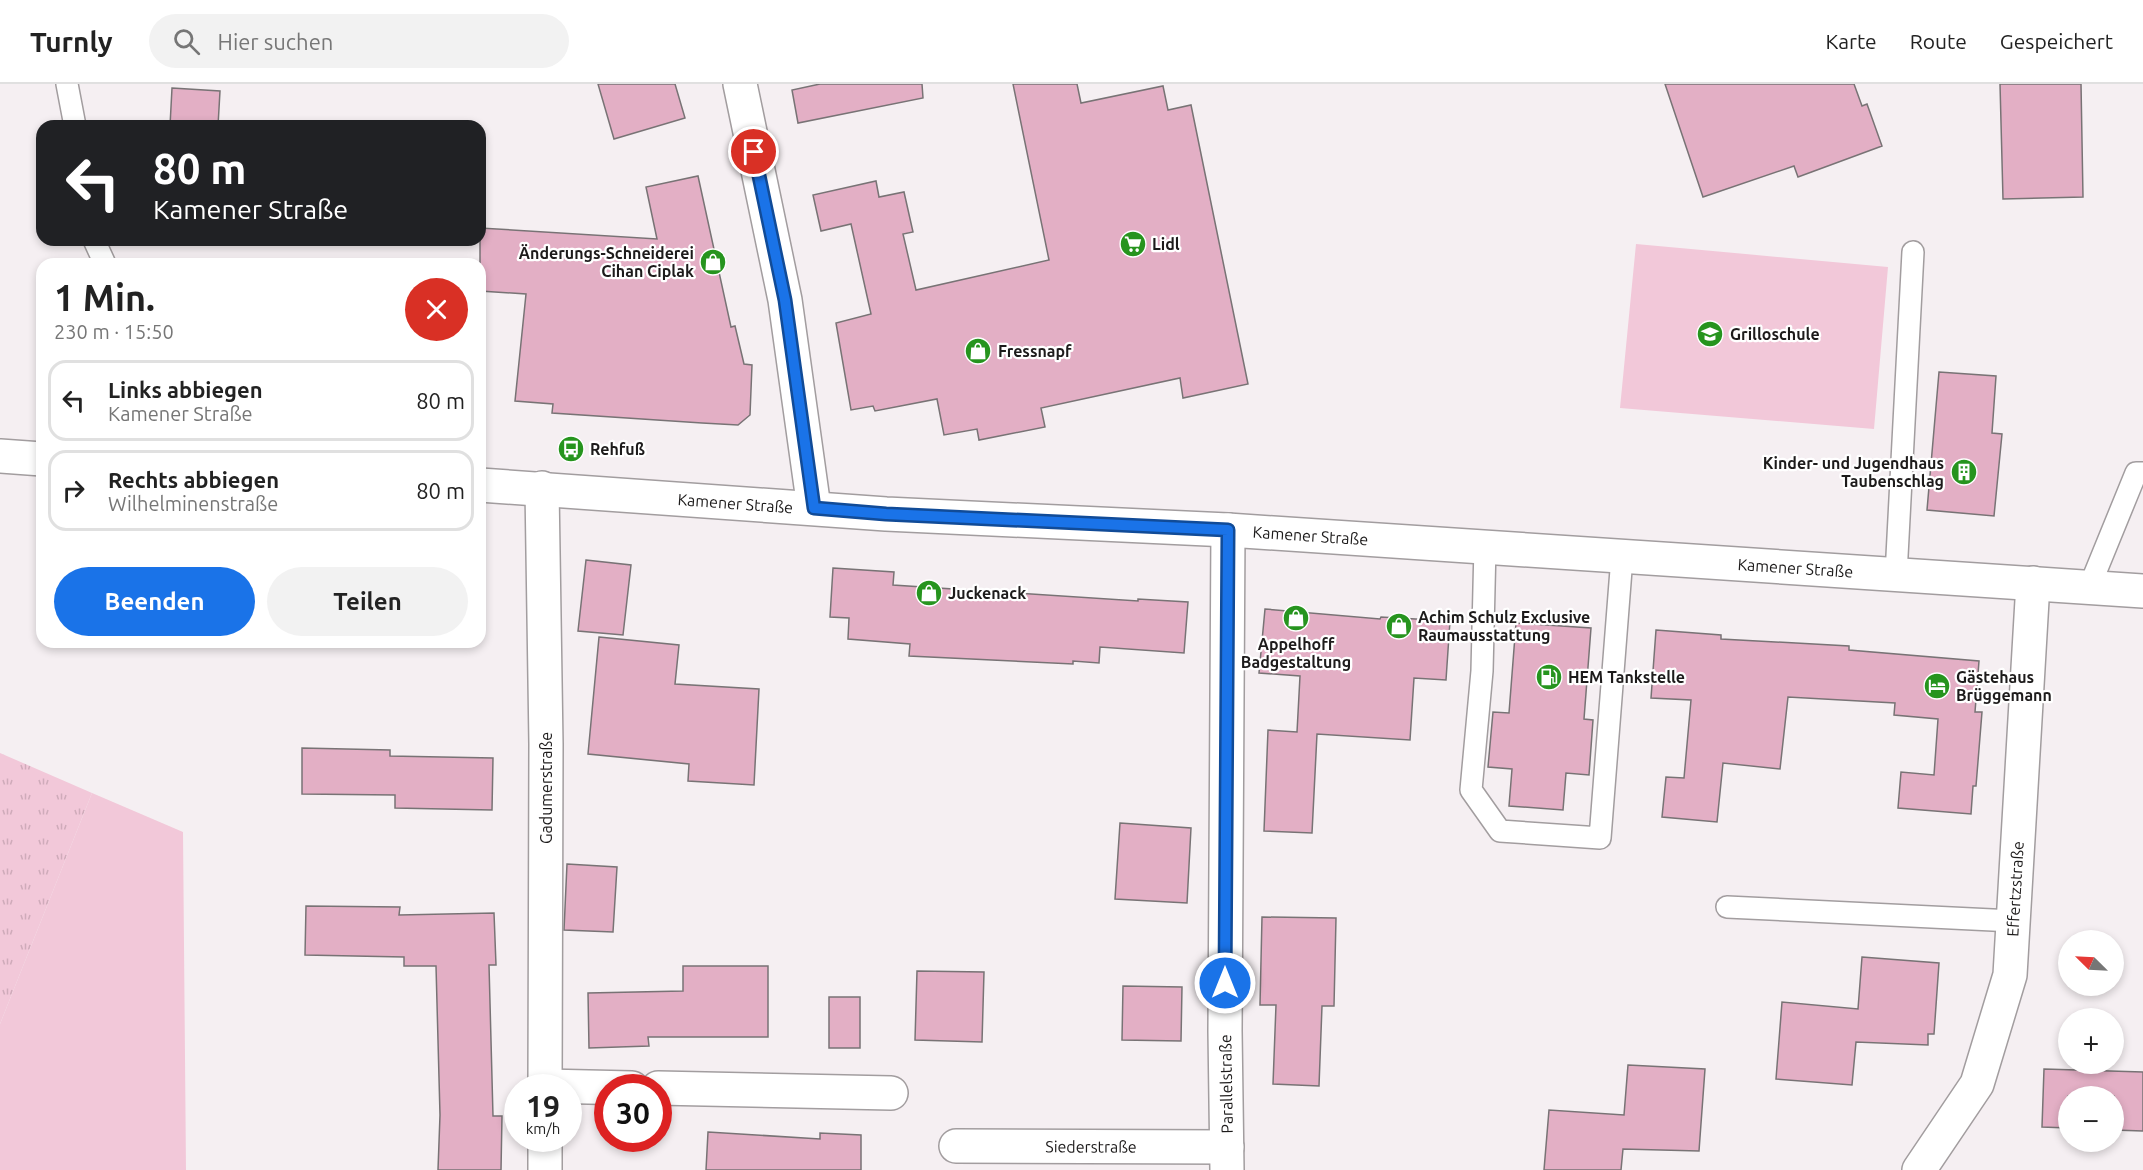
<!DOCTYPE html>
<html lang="de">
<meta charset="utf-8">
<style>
:root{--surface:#fff;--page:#f2f2f2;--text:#222;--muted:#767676;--line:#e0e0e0;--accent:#1a73e8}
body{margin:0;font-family:Ubuntu,sans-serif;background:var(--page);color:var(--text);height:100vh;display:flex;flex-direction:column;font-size:22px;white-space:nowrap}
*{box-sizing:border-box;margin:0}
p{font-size:20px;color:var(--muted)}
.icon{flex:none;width:33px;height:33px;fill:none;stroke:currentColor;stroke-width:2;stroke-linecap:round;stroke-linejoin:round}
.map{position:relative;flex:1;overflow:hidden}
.panel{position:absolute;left:36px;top:174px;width:450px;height:390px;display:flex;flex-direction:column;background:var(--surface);border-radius:18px;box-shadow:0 3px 9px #0003}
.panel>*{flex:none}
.banner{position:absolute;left:36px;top:36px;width:450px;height:126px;border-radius:18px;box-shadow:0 3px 9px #0003;background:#202124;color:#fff;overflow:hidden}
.needle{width:39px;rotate:294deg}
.buttons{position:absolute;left:2058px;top:846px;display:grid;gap:12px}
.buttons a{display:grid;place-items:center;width:66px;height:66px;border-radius:50%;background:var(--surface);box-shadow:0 3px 9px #0003;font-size:30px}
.speed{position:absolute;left:504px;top:990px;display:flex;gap:12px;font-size:30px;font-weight:700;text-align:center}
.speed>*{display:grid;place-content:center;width:78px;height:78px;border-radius:50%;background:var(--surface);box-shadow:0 3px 9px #0003;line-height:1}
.speed small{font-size:15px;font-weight:400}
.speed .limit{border:9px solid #d22;background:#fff;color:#111}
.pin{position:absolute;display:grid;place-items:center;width:51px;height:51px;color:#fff;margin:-26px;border:3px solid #fff;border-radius:50%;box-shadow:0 2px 6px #0007}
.me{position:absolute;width:66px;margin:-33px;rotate:0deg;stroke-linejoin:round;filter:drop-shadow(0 0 4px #0008)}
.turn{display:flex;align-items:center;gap:21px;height:126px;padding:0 18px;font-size:27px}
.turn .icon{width:78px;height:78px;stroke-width:2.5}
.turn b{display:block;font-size:42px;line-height:51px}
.round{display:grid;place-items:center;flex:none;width:63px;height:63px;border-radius:32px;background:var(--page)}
.overview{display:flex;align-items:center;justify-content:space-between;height:102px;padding:0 18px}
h1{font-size:36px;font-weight:600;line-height:45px}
.primary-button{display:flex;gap:12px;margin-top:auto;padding:12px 18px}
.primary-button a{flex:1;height:69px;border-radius:36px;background:var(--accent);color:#fff;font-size:24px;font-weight:600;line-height:69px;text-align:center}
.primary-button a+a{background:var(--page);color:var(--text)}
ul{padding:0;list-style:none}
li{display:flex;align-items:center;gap:18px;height:81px;margin:0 12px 9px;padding:0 6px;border:3px solid var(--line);border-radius:18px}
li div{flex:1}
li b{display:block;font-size:22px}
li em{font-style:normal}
header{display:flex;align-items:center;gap:36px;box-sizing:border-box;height:84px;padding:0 30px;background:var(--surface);border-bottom:2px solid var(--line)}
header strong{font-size:28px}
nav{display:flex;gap:33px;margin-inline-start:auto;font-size:21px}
.search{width:420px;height:54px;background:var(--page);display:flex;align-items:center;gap:15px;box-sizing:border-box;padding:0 21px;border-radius:33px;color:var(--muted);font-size:22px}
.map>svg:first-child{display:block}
.grass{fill:url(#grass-tufts)}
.garden{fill:#f2c8d9}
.building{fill:#e3afc5;stroke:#787375;stroke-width:1.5}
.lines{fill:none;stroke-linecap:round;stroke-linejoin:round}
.service-casing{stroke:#a29d9f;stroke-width:24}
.minor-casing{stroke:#a29d9f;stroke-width:36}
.secondary-casing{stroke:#a29d9f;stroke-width:36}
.service{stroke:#fff;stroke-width:21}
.minor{stroke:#fff;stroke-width:33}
.secondary{stroke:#fff;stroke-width:33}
.route-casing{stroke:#114b97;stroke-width:15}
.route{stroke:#1a73e8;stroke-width:10}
.labels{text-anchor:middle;stroke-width:4.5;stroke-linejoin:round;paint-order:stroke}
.poi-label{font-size:16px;font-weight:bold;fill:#1d1b1b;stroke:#fff;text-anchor:start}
.street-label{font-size:16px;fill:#1d1b1b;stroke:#fff}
</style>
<header>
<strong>Turnly</strong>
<div class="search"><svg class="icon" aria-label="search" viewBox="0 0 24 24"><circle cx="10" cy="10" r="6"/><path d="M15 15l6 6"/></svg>Hier suchen</div>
<nav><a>Karte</a><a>Route</a><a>Gespeichert</a></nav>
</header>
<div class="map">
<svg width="2143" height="1086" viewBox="0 0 2143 1086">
<defs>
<pattern id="grass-tufts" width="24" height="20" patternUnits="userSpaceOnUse" patternTransform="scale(1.5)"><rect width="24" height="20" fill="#f2c8d9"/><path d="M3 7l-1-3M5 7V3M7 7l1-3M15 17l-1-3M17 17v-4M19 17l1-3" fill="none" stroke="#cfabba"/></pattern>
</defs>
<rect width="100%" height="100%" fill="#f5eff2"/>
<path class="grass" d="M0 669 92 709 0 940Z"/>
<path class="garden" d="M1636 160 1888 183 1874 345 1620 324Z
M92 709 183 748 186 1086H0V940Z"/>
<path class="building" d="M598 0H675L685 34 614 55Z
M820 0H922L923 14 798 39 792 6Z
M1013 0H1077L1081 19 1163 2 1168 26 1191 21 1248 300 1183 314 1180 294 1041 324 1045 343 979 356 977 345 944 351 937 315 875 327 873 322 851 326 836 239 871 230 851 140 821 147 813 111 876 97 879 113 904 108 913 148 903 150 916 206 1049 176Z
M1665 0H1854L1862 22 1867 20 1882 62 1798 93 1794 82 1703 113Z
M2000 0H2081L2083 113 2003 115Z
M172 4 220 7 218 42H170Z
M698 92 731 243 735 242 744 280 752 281 750 331 738 341 702 339 552 329 553 320 515 317 526 210 480 207V144L657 155 646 103Z
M1939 288 1996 292 1992 349 2002 350 1994 432 1927 426Z
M586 476 631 481 623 551 578 547Z
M833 484 894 488 893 501 1138 517V515L1188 518 1184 569 1100 563 1099 579 1073 577V580L909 572 910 560 848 555 849 534 830 533Z
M1265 525 1380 535 1381 533 1450 537 1446 596 1414 594 1410 656 1317 650 1312 749 1264 747 1268 646 1297 648 1300 592 1259 589Z
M1516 539 1591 544 1584 635 1593 636 1589 691 1566 689 1563 726 1509 722 1512 685 1488 683 1493 628 1509 629Z
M1656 546 1721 551V555L1849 562V566L1979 577 1975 628H1982L1976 702H1973L1971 730 1898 724 1901 688 1934 691 1938 635 1894 631 1895 619 1788 613 1780 685 1723 679 1717 738 1662 733 1666 693 1684 694 1691 616 1651 614Z
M599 553 679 561 675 600 759 605 754 701 688 697 689 680 588 670Z
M302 664 390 666V672L493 674 492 726 395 724V711L302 710Z
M1120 739 1191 744 1187 819 1115 815Z
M567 780 617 783 613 848 564 846Z
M306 822 400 823 399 831 494 829 496 881H489L493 1032H502L501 1086H438L440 1031 436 882H404V873L305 871Z
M1262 833 1336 834 1334 922H1322L1319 1002 1273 1000 1276 921H1260Z
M1862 873 1939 879 1934 950H1928V961L1856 958 1852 1001 1776 995 1782 918 1858 925Z
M683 882H768V953H648L649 962 589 964 588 909 683 907Z
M917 887 984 888 982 958 915 956Z
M1123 902 1182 903 1181 957 1122 956Z
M829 913H860V964H829Z
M1628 981 1705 985 1699 1067 1623 1065 1621 1086H1544L1549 1026 1624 1031Z
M2044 985 2143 988V1047L2114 1046V1012H2068V1044L2042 1043Z
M708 1048 820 1055V1049L861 1051V1086H706Z"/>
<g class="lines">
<defs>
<path id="service" d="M67 0 75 42
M94 156 105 180
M1485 462 1482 587 1471 706 1500 747 1600 754 1622 473
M1896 491 1913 168
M2089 504 2136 389H2143
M1727 823 2013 837"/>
<g id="minor">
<path d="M740 0 785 216 814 424"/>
<path d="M542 404 546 660 545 1004"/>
<path d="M545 1002 632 1004"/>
<path d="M658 1004 891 1009"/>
<path d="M545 1054V1086"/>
<path id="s1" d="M956 1062 1227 1063"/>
<path d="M1227 1086 1225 947 1228 446"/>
<path id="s2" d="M1919 1086 1977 1000 2010 891 2033 499"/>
</g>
<g id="secondary">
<path d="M0 372 42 375"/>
<path id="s3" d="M480 401 886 430 1228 446 2143 507"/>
</g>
</defs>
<use href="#service" class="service-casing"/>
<use href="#minor" class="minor-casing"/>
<use href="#secondary" class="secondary-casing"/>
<use href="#service" class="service"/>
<use href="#minor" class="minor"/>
<use href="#secondary" class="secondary"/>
</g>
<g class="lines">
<defs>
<path id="route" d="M754 68 785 216 814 424 886 430 1228 446 1225 899"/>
</defs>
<use href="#route" class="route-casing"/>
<use href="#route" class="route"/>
</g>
<defs>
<symbol id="supermarket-disc" viewBox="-11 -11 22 22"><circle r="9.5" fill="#26941e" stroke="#fff"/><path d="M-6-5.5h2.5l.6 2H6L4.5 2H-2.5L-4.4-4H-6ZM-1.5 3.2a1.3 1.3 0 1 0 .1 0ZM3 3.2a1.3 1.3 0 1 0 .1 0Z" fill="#fff"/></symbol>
<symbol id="shop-disc" viewBox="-11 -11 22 22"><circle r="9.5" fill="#26941e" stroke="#fff"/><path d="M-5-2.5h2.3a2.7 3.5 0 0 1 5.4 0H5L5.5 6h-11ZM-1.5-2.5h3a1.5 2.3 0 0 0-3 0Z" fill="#fff"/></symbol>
<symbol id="school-disc" viewBox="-11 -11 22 22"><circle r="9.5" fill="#26941e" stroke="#fff"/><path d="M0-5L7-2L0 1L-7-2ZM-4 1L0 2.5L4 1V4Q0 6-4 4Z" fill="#fff"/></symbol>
<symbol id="bus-disc" viewBox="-11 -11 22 22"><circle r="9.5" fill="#26941e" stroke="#fff"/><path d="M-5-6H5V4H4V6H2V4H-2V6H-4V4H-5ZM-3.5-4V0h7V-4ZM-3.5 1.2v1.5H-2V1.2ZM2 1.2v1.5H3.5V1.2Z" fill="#fff"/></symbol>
<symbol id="building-disc" viewBox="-11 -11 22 22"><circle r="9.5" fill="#26941e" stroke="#fff"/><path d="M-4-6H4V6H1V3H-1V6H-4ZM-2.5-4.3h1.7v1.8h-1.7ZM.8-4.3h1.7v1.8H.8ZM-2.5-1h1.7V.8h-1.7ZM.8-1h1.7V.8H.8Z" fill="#fff"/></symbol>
<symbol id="fuel-disc" viewBox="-11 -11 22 22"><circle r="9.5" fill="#26941e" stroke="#fff"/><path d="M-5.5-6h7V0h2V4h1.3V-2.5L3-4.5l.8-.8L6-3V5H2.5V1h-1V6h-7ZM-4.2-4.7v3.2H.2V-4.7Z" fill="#fff"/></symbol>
<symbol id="hotel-disc" viewBox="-11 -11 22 22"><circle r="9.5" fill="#26941e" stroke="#fff"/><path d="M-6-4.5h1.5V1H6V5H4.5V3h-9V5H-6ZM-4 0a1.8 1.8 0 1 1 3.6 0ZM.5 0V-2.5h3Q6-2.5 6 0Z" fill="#fff"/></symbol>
</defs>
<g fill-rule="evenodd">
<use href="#supermarket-disc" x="1118" y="145" width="30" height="30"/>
<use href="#shop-disc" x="698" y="163" width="30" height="30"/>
<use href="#school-disc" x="1695" y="235" width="30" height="30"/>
<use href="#shop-disc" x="963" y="252" width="30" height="30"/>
<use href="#bus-disc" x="556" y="350" width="30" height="30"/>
<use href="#building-disc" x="1949" y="373" width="30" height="30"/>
<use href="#shop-disc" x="914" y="494" width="30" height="30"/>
<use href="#shop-disc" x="1281" y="519" width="30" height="30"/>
<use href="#shop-disc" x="1384" y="527" width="30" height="30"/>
<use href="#fuel-disc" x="1534" y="578" width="30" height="30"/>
<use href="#hotel-disc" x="1922" y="587" width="30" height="30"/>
</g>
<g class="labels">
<g class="poi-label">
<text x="1152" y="166">Lidl</text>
<text x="694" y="175" text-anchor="end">Änderungs-Schneiderei<tspan x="694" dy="18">Cihan Ciplak</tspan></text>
<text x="1730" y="256">Grilloschule</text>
<text x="998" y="273">Fressnapf</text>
<text x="590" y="371">Rehfuß</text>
<text x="1944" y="385" text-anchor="end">Kinder- und Jugendhaus<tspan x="1944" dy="18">Taubenschlag</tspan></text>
<text x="948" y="515">Juckenack</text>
<text x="1418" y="539">Achim Schulz Exclusive<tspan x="1418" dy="18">Raumausstattung</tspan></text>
<text x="1296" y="566" text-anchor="middle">Appelhoff<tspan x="1296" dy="18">Badgestaltung</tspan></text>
<text x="1568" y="599">HEM Tankstelle</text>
<text x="1956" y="599">Gästehaus<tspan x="1956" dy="18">Brüggemann</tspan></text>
</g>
<g class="street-label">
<text dy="6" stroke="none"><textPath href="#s3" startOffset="256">Kamener Straße</textPath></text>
<text dy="6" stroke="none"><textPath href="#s3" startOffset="832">Kamener Straße</textPath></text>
<text dy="6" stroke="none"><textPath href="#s3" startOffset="1318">Kamener Straße</textPath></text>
<text transform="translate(546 704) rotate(-90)" y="6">Gadumerstraße</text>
<text dy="6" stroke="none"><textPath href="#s2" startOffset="304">Effertzstraße</textPath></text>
<text transform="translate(1226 1000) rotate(-91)" y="6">Parallelstraße</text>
<text dy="6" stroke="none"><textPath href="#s1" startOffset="135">Siederstraße</textPath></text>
</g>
</g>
</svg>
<div class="buttons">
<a><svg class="needle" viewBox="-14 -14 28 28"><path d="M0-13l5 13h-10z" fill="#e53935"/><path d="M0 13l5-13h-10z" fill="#767676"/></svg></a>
<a>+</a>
<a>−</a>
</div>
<div class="speed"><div>19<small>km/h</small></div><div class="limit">30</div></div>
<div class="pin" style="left:754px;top:68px;background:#d93025"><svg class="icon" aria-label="arrive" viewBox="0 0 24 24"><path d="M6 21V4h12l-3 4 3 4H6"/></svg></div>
<svg class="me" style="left:1225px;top:899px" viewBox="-20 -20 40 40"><circle r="17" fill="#1a73e8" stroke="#fff" stroke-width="3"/><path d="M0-11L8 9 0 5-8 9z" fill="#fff"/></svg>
<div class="banner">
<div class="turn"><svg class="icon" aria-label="left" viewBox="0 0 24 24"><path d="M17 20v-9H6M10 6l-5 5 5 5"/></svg><div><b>80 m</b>Kamener Straße</div></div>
</div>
<section class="panel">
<div class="overview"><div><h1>1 Min.</h1><p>230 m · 15:50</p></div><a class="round" style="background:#d93025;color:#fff"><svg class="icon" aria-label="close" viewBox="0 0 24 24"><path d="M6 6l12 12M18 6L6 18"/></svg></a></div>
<ul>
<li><svg class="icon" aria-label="left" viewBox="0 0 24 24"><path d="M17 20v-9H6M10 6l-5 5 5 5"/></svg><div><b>Links abbiegen</b><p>Kamener Straße</p></div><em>80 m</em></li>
<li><svg class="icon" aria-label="right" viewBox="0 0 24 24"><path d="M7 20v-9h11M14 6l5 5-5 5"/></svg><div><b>Rechts abbiegen</b><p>Wilhelminenstraße</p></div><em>80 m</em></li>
</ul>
<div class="primary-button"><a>Beenden</a><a>Teilen</a></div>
</section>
</div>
